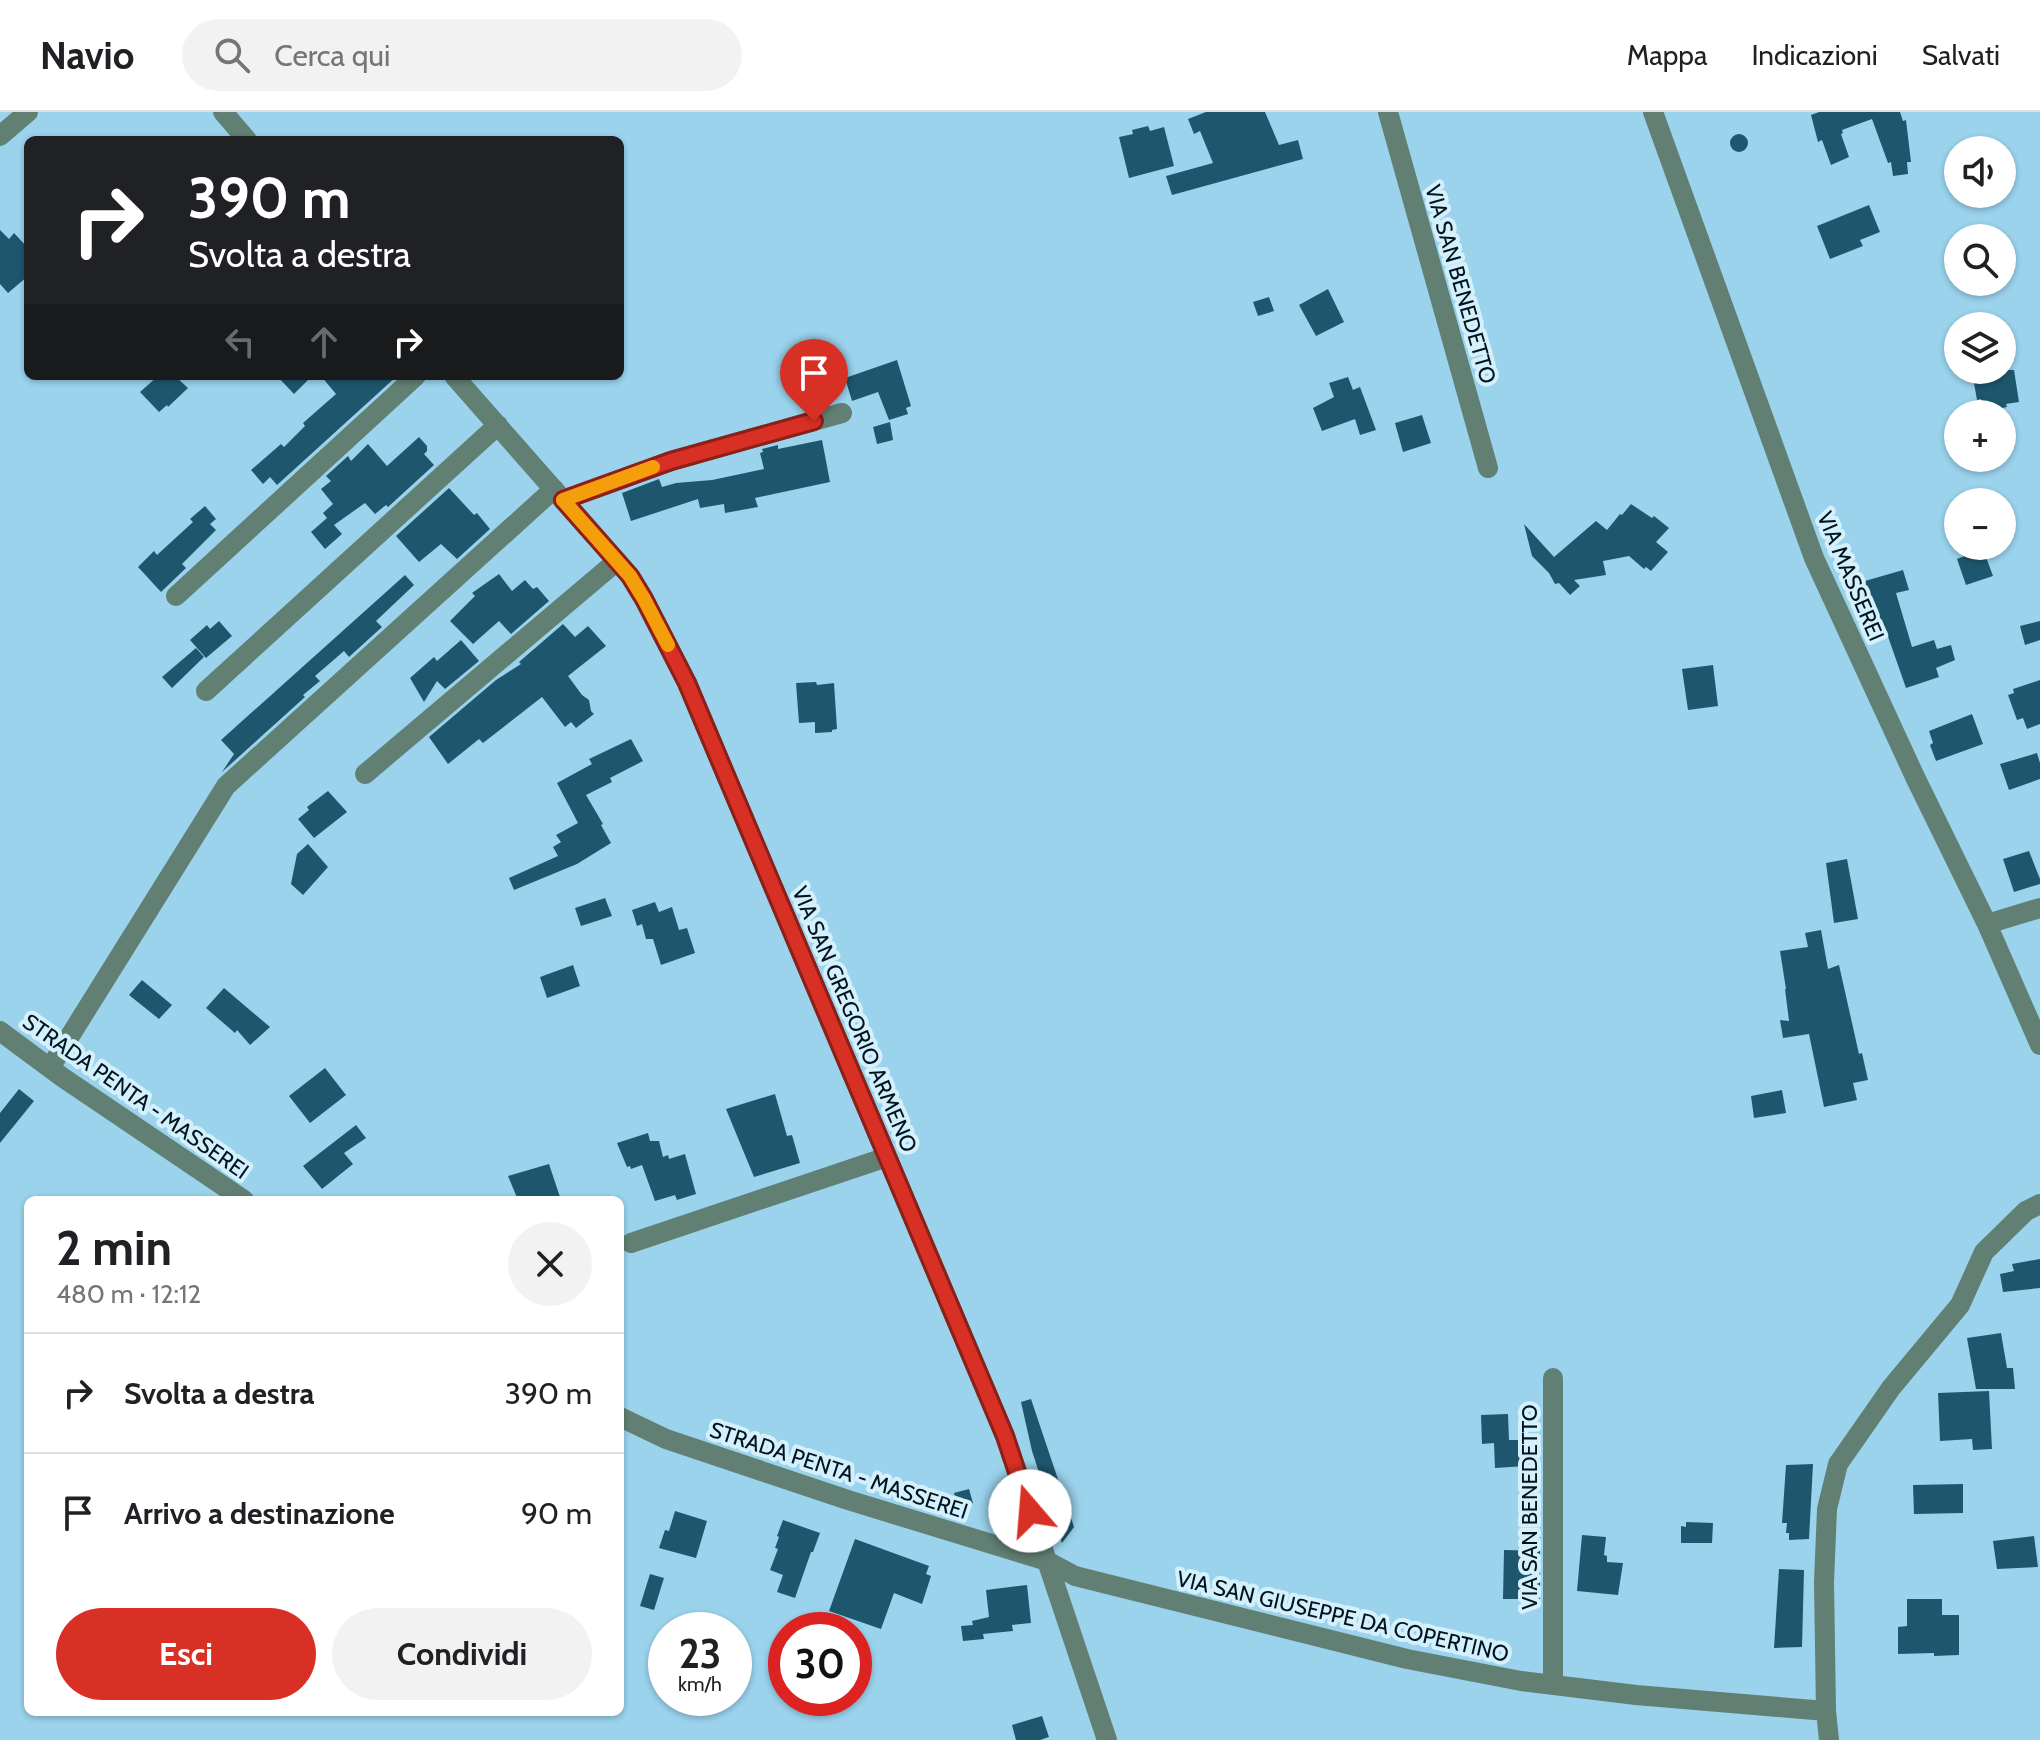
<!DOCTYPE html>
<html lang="it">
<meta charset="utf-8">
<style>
:root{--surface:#fff;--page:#f2f2f2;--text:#202124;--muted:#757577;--line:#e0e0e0;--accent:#d93025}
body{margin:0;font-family:Cabin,sans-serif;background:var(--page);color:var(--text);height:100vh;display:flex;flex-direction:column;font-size:30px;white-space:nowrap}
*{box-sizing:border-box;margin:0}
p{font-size:26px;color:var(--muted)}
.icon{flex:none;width:44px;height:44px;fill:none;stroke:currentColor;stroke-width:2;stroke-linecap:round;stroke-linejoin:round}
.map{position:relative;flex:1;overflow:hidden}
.drawer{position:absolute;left:24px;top:1084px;width:600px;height:520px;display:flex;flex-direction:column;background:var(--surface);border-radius:12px;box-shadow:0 2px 6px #0004}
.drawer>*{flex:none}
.hud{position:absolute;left:24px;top:24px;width:600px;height:244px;border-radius:12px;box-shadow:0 2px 6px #0004;background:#202124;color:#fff;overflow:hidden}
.tools{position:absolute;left:1944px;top:24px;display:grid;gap:16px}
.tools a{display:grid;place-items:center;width:72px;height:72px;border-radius:50%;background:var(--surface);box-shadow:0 2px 6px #0004;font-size:40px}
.speed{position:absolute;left:648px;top:1500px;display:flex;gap:16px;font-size:40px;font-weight:700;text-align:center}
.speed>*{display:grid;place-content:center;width:104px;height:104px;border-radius:50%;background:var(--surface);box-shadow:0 2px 6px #0004;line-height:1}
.speed small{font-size:20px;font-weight:400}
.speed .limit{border:12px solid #d22;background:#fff;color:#111}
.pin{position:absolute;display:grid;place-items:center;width:68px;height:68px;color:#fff;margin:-82px -34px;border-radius:50% 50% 50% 0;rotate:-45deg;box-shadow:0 0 8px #0007}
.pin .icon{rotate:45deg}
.me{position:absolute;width:88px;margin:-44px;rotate:342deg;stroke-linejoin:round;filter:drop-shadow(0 0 6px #0008)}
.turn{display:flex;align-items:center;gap:28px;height:168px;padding:0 32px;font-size:36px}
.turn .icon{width:104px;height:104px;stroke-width:2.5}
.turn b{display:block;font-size:56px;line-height:68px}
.lanes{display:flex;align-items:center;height:76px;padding:0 32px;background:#0003;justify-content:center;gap:40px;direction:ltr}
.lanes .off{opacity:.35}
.round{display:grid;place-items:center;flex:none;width:84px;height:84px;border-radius:42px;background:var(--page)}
.head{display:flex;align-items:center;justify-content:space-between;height:136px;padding:0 32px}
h1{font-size:48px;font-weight:800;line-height:60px}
.primary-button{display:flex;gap:16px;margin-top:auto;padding:16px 32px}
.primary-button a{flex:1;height:92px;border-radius:48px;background:var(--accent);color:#fff;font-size:32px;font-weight:800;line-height:92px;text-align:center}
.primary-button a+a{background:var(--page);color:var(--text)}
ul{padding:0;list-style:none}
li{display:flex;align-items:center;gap:24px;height:120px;padding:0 32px;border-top:2px solid var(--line)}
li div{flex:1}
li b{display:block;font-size:30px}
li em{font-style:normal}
header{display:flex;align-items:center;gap:48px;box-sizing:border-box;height:112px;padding:0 40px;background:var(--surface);border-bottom:2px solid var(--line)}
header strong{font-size:38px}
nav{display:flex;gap:44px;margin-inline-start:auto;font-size:28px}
.search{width:560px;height:72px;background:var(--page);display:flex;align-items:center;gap:20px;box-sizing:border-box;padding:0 28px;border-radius:44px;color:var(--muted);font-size:30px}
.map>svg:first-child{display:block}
.building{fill:#1e576d}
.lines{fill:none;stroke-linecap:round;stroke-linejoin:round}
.minor{stroke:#618073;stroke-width:20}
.route-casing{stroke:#8d1f18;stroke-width:20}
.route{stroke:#d93025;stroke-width:14}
.slow{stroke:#f59e0b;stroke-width:14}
.labels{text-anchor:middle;stroke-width:8;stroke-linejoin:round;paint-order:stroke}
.street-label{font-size:22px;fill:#00141d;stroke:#d4f0fd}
</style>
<header>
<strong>Navio</strong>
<div class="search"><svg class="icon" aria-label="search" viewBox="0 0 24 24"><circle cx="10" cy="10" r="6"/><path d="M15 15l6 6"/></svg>Cerca qui</div>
<nav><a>Mappa</a><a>Indicazioni</a><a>Salvati</a></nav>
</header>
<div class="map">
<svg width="2040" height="1628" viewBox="0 0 2040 1628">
<rect width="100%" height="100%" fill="#9bd3ed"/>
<path class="building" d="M1206 0H1265L1279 33 1298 28 1303 47 1172 83 1166 64 1213 51 1200 19 1194 22 1188 7Z
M1819 0H1900L1903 9 1906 8 1911 50H1907L1908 62 1893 64 1891 50 1888 51 1872 7 1842 18 1843 21 1841 22 1849 45 1831 53 1822 28 1818 30 1811 3Z
M1148 14 1150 19 1164 15 1174 54 1129 66 1119 25 1133 22 1132 18Z
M1730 31a9 9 0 1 1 18 0a9 9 0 1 1-18 0Z
M1869 93 1880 120 1860 128 1863 134 1830 147 1817 114Z
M0 118 9 127 14 121 28 136V164L8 181 0 172Z
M1328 177 1344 210 1316 224 1299 193Z
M1269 185 1274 199 1258 204 1253 190Z
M897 248 911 294 906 296 908 302 889 308 878 280 852 289 845 266Z
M1983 258H2014L2019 290 2006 292 2007 295 1983 300 1981 287 1977 288 1972 260Z
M158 264H175L188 276 168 295 167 293 159 300 140 280Z
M277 264H312L294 282Z
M321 264H397L277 373 270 365 263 372 251 358 281 332 284 335 305 314 303 311 336 282Z
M1348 265 1353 278 1360 275 1376 318 1360 323 1355 307 1322 319 1313 296 1334 285 1329 271Z
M1422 303 1431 331 1403 340 1395 311Z
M890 310 893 328 877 332 873 315Z
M419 325 427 334V339L424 342 434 353 388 395 386 393 375 402 365 391 334 413 342 422 325 437 311 420 327 406 323 401 333 392 321 377 331 369 326 364 348 344 351 349 368 332 387 354Z
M822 328 830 370 755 386 758 395 725 401 724 392 700 396 698 387 631 409 622 381 659 367 662 375 676 371 712 368 764 357 760 341 763 340 762 337 778 333V337Z
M449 376 474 403 477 401 490 417 457 447 441 432 419 450 396 424Z
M1631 392 1652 406 1654 404 1669 416 1656 430 1668 440 1651 459 1646 455 1644 457 1629 444 1603 449 1606 463 1574 468 1580 474 1570 483 1559 471 1555 472 1549 461 1532 444 1524 412 1554 445 1596 409 1607 418 1620 402 1622 403Z
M205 394 216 407 210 412 216 418 182 452 186 456 161 480 138 455 154 439 157 443 193 410 190 407Z
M1983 437 1993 464 1966 473 1957 447Z
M1903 458 1909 478 1896 481 1912 535 1934 528 1937 537 1951 533 1955 548 1936 556 1939 565 1906 576 1885 516 1881 517 1879 509 1870 512 1858 471Z
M499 462 512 479 525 468 533 477 537 475 549 489 511 522 499 509 473 532 450 509 475 484 472 481Z
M405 463 414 473 376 509 382 515 349 545 344 539 315 564 320 569 303 583 305 585 222 660 234 642 221 628Z
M219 509 232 524 206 546 190 528 207 513 210 517Z
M2040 509V528L2025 533 2020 514Z
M563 512 575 525 588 514 606 534 568 564 582 583 589 588 591 599 594 602 576 616 571 610 565 615 542 585 483 631 479 627 448 652 429 625 496 568 521 552 519 550Z
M461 528 479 549 445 577 437 569 424 590 410 566 434 545 437 549Z
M196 536 204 545 172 576 162 565Z
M1713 553 1718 594 1688 598 1682 557Z
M2040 568V612L2027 617 2023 606 2017 608 2008 583 2014 581 2013 577Z
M816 570 817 573 834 571 837 617 832 618V620L815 621V610L799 611 796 571Z
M1972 602 1983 632 1936 649 1930 633 1933 631 1929 619Z
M631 627 643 649 610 666 612 670 586 683 603 712 601 713 611 731 577 752 514 778 509 766 558 744 553 735 561 730 556 723 578 711 557 671 592 652 589 647Z
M2037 641 2040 651V667L2009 678 2000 652Z
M328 679 347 700 314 726 298 707 309 698 307 695Z
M308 732 328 755 303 783 291 772 297 742Z
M2029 739 2040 767V772L2014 780 2003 747Z
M1847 747 1858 807 1834 811 1826 751Z
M605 786 612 804 581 814 575 796Z
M655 790 659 800 672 795 679 818 687 816 695 841 661 853 653 827H646L642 812 637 814 632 798Z
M1821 818 1828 857 1839 853 1859 942 1862 941 1868 968 1853 971 1857 988 1824 995 1809 922 1783 926 1780 908 1789 909 1785 877H1786L1780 839 1808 835 1805 821Z
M573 853 580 874 547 886 540 865Z
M142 868 172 893 159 907 129 883Z
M224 876 270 915 250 933 237 918 235 921 206 896Z
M325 956 346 983 310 1011 289 984Z
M19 977 34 989 0 1031V1001Z
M1782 978 1786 1001 1754 1006 1751 984Z
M775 982 787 1024 792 1023 800 1051 754 1065 726 997Z
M356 1013 366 1026 344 1041 353 1052 322 1077 303 1054Z
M648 1021 650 1029H659L663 1045 668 1043 669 1047 685 1042 696 1082 677 1088 675 1083 655 1089 642 1053 631 1057 630 1054 627 1055 617 1031Z
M549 1052 561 1088H518L508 1064Z
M2040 1147V1176L2003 1180 2000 1162 2014 1159 2012 1152Z
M2001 1221 2007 1256H2013L2015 1277H1976L1967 1226Z
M1989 1279 1992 1337 1973 1338 1972 1327 1940 1329 1938 1281Z
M1031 1287 1074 1415 1062 1431 1032 1339 1021 1290Z
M1508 1302 1509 1328H1525L1526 1354 1495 1356 1494 1331 1482 1332 1481 1303Z
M1813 1352 1809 1427 1789 1428V1421H1786L1787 1411H1782L1786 1353Z
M1963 1372V1401L1914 1402 1913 1373Z
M969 1377 973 1391 958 1396 954 1381Z
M675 1399 707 1409 696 1446 659 1436 665 1418 669 1419Z
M783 1408 820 1421 813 1440H811L795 1486 777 1480 783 1463 770 1458 778 1437 775 1436 779 1425 777 1424Z
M1686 1410 1713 1411 1712 1431H1681V1414L1686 1415Z
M1582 1423 1606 1425 1604 1443 1607 1444V1450L1623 1451 1618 1483 1577 1479Z
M2034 1424 2038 1455 1997 1457 1993 1429Z
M855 1427 929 1454 926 1462 931 1464 922 1492 894 1481 881 1517 829 1499Z
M1504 1438 1540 1439V1487H1503Z
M1779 1457 1804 1458 1802 1535 1774 1536Z
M650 1462 664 1466 654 1498 640 1494Z
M1027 1473 1031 1511 1012 1513 1013 1519 983 1522 984 1527 963 1529 961 1514 973 1513 972 1509 989 1505 986 1478Z
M1907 1487H1942V1503H1959V1543L1934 1544V1541L1898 1542V1515L1907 1514Z
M1042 1604 1049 1625 1040 1628H1016L1012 1613Z"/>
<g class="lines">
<path class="minor" d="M223 0 247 28
M1388 0 1488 356
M1653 0 1814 446 1915 665 1987 812 2040 933
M0 24 28 0
M454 264 630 464 644 487 687 571 1005 1324 1107 1628
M563 388 671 349 842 301
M176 484 416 264
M206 579 498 313
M365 662 617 449
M1987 812 2040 796
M0 919 62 965 244 1088
M50 956 226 674 554 377
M631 1131 887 1045
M620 1305 666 1327 848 1388 1047 1449 1075 1464 1407 1547 1521 1569 1636 1583 1826 1599
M1553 1573V1266
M1829 1628 1826 1599 1824 1470 1827 1397 1838 1352 1891 1276 1960 1193 1984 1140 2026 1099 2040 1092"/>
</g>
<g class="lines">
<defs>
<path id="route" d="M814 309 671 349 563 388 630 464 644 487 687 571 1005 1324 1030 1399"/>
</defs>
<use href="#route" class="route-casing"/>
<use href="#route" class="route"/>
<path class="slow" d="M653 355 563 388 630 464 644 487 668 533"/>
</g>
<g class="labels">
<g class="street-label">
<text transform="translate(1461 172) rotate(74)" y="8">VIA SAN BENEDETTO</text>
<text transform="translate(1851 464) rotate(67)" y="8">VIA MASSEREI</text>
<text transform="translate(855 907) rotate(67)" y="8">VIA SAN GREGORIO ARMENO</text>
<text transform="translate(136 984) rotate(35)" y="8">STRADA PENTA - MASSEREI</text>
<text transform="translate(839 1358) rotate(18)" y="8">STRADA PENTA - MASSEREI</text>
<text transform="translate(1529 1395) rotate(-90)" y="8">VIA SAN BENEDETTO</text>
<text transform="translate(1343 1504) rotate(13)" y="8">VIA SAN GIUSEPPE DA COPERTINO</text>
</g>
</g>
</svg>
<div class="tools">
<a><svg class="icon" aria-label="sound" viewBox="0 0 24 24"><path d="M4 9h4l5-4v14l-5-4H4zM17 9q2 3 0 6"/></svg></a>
<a><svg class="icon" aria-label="search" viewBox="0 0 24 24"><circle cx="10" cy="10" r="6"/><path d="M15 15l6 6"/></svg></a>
<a><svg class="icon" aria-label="layers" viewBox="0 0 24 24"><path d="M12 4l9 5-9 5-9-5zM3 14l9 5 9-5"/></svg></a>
<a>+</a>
<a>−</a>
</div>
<div class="speed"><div>23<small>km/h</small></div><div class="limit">30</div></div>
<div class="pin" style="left:814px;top:309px;background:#d93025"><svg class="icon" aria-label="arrive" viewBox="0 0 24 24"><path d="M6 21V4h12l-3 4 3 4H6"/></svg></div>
<svg class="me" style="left:1030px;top:1399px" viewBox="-20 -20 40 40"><circle r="19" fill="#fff"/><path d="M0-13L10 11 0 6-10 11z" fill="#d93025"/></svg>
<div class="hud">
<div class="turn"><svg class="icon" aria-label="right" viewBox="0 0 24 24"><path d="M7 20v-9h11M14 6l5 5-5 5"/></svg><div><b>390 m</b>Svolta a destra</div></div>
<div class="lanes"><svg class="icon off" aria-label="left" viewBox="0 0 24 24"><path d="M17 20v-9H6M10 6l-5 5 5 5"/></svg><svg class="icon off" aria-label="ahead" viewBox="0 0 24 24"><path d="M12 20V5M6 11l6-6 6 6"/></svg><svg class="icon" aria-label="right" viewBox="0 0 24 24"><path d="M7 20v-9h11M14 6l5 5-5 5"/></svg></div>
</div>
<section class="drawer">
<div class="head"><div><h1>2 min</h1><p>480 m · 12:12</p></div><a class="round"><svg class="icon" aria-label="close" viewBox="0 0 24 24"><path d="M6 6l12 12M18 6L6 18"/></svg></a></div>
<ul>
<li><svg class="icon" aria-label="right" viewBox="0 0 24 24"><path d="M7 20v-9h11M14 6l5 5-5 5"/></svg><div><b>Svolta a destra</b></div><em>390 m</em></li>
<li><svg class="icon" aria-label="arrive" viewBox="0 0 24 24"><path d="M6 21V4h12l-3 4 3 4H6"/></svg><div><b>Arrivo a destinazione</b></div><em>90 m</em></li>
</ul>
<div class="primary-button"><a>Esci</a><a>Condividi</a></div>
</section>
</div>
